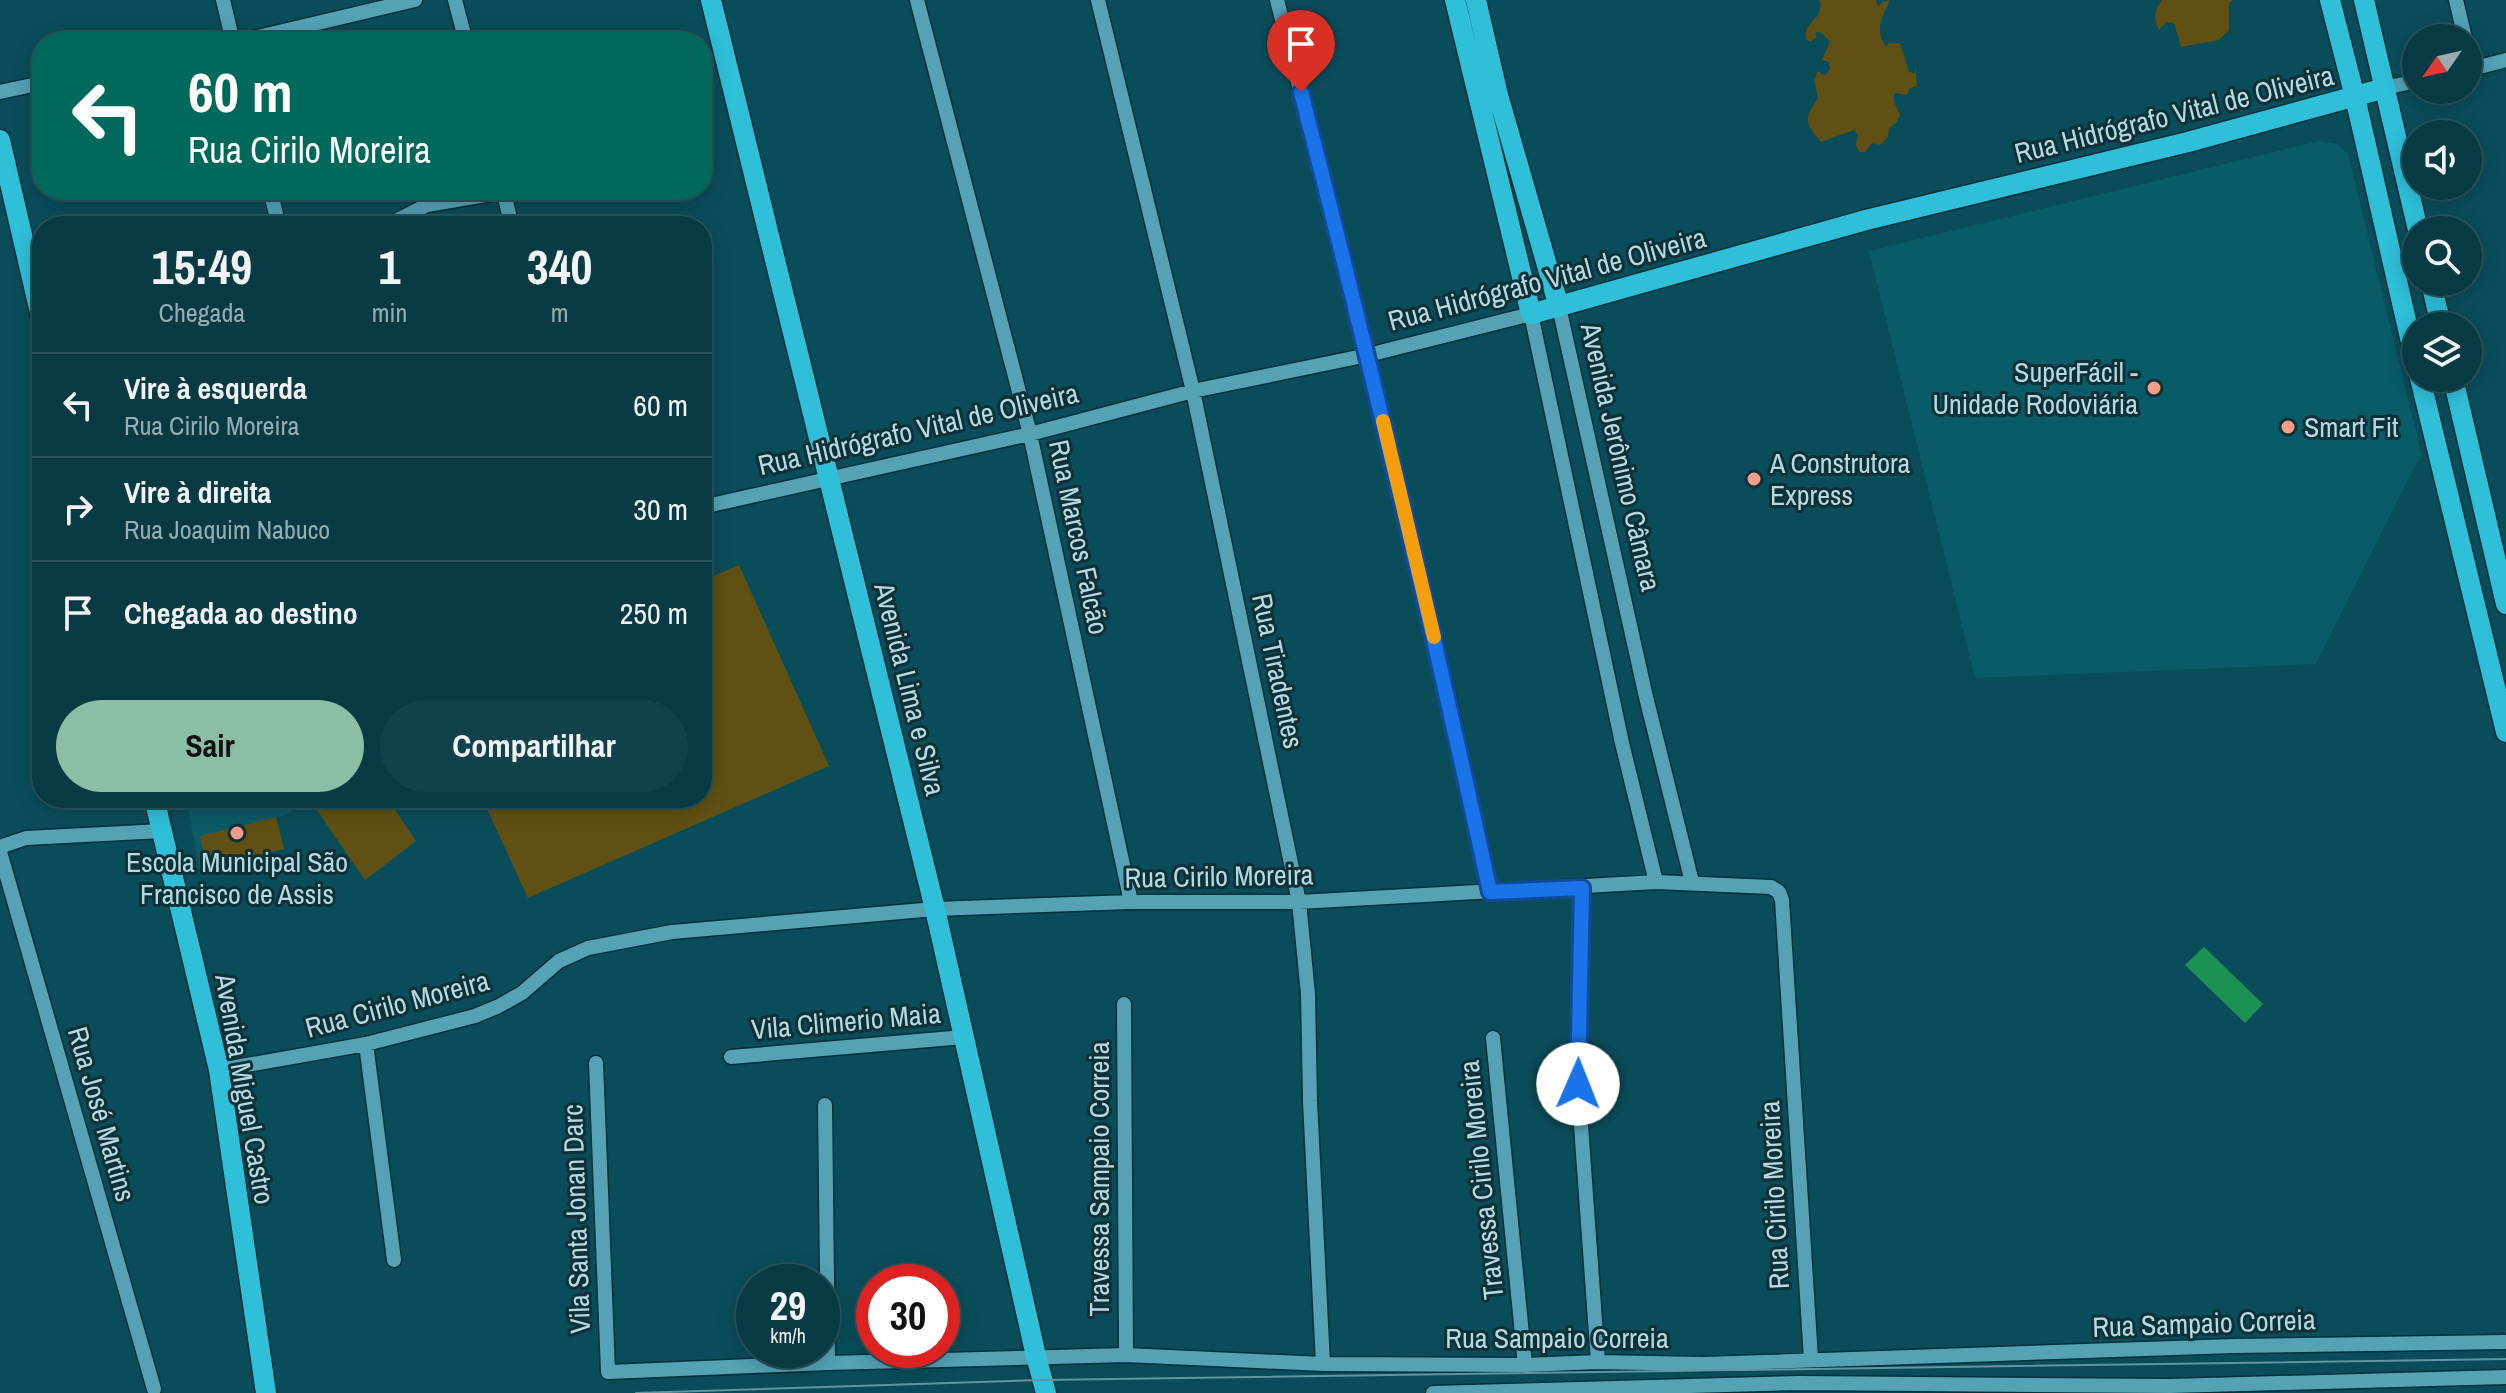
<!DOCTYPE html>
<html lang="pt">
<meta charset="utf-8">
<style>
:root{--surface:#083a44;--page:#11414b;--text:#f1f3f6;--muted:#98adb2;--line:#29545d;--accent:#8abfa5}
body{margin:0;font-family:"Archivo Narrow",sans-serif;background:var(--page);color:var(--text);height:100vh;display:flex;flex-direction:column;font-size:30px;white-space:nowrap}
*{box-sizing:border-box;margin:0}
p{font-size:26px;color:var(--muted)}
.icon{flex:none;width:44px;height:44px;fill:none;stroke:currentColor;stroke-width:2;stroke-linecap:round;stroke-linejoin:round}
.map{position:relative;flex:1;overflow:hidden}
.drawer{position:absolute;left:32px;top:216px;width:680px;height:592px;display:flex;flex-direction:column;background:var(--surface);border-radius:32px;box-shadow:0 4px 20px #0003,0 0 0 2px var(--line)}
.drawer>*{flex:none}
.banner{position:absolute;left:32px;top:32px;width:680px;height:168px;border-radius:32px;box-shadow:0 4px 20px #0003,0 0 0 2px var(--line);background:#00695c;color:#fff;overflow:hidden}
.needle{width:52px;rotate:236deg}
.tools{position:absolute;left:2402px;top:24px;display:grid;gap:16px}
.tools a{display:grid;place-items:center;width:80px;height:80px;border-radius:50%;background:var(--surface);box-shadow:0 4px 20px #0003,0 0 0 2px var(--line);font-size:40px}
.speed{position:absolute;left:736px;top:1264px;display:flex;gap:16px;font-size:40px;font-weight:700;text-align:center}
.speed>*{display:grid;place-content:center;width:104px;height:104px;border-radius:50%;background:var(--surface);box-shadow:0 4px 20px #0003,0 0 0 2px var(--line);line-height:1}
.speed small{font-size:20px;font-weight:400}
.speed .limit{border:12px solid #d22;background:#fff;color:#111}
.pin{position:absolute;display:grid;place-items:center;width:68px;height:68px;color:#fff;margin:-82px -34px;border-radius:50% 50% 50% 0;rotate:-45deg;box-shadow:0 0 8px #0007}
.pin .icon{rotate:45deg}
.me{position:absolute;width:88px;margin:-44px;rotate:1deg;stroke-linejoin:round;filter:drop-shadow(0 0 6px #0008)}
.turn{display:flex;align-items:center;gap:28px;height:168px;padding:0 24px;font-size:36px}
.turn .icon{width:104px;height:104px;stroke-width:2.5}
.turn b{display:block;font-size:56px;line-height:68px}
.eta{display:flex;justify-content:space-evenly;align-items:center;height:136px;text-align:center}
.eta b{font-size:48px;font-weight:700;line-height:56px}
.action{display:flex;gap:16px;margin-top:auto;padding:16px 24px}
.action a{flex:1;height:92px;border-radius:48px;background:var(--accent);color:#111;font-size:32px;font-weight:700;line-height:92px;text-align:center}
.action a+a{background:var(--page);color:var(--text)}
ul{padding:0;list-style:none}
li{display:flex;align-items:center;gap:24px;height:104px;padding:0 24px;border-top:2px solid var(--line)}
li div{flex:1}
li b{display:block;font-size:30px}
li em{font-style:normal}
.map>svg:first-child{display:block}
.built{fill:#095b68}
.green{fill:#605013}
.water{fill:#1d9154}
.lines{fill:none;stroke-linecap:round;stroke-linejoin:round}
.minor-casing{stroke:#03313a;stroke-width:17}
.major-casing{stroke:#03313a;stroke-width:23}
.minor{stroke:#54a2b4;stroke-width:14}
.major{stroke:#2fbfd9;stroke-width:20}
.tram{stroke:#6295a0;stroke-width:2}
.route-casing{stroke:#114b97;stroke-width:20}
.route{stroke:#1a73e8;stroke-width:14}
.slow{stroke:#f59e0b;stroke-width:14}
.poi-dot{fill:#f49e89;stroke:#0f3037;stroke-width:3}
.labels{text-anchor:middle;stroke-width:6;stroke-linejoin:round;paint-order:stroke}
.street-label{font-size:28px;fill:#b6dae3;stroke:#0f3037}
.poi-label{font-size:28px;fill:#b6dae3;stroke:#0f3037;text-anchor:start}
</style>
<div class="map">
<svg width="2506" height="1393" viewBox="0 0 2506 1393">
<rect width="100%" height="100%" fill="#0a4d5a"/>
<path class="built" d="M2319 141 2337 144 2348 154 2422 456 2413 470 2316 664 1975 678 1869 251Z
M186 798H307L285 815 276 817 284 849 200 870Z"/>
<path class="green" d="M1819 0H1876L1878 7 1882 2 1890 0C1882 17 1874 30 1886 47L1889 43H1900L1909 72 1915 73V63L1917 86 1910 88 1907 95 1894 93V102L1900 115 1896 123 1889 128 1888 137 1880 145 1872 143 1865 152H1859L1856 144 1858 135 1854 130 1821 142C1804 123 1804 119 1818 98L1814 80 1818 71 1825 76 1830 69 1829 62 1822 60 1830 41 1820 32H1815L1817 37 1810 42 1806 39C1804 27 1812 23 1818 15 1820 12 1820 8 1821 4Z
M2162 0H2233L2229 3V30L2219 40 2181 47 2174 23 2166 22 2159 30C2153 18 2154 11 2162 0Z
M739 565 829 766 528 898 482 798H702V581Z
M320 798H387L416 841 365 880 312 803Z
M276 817 284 849 207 867 200 836Z"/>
<path class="water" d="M2204 947 2263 1004 2245 1023 2185 965Z"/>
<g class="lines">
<defs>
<path id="minor" d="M223 0 233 42
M455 0 466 42
M917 0 1030 434 1131 902
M1098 0 1193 391 1299 902 1308 994 1310 1101 1323 1364
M1277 0 1368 355 1454 720 1490 892
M2456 0 2465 38
M237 42 415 0
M2468 70 2506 60
M2385 88 2416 81
M0 92 42 83
M270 190 279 226
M503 190 512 226
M386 226 427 205 503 192
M1559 307 1646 697 1692 882
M702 507 1030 434 1193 391 1368 355 1531 314 1622 743 1656 882
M0 847 26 838 162 831
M0 852 154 1389
M1582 888 1578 1084 1598 1362
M1124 1004 1126 1355
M1493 1038 1525 1365
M366 1044 394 1260
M731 1057 964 1037
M596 1063 608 1372 828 1363 1126 1355 1323 1364 1525 1365 1598 1362 1703 1364 2234 1346 2506 1342
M219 1070 366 1044 475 1016 499 1006 522 993 559 961 588 948 672 932 935 909 1131 902H1299L1656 882 1771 887 1779 892 1782 900 1811 1359
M825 1105 828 1363
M1433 1393 1800 1383 2170 1386 2506 1377"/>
<path id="major" d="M711 0 935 909 1036 1356 1046 1393
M1455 0 1531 314 1866 220 2188 142 2385 88
M1476 0 1498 95 1559 307
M2330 0 2355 97 2416 364
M2364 0 2418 230
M0 140 42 321
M2431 282 2441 326
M2420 378 2506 732
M2453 378 2506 604
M154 798 219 1070 266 1393"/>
</defs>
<use href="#minor" class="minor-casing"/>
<use href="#major" class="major-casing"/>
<use href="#minor" class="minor"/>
<use href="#major" class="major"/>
<path class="tram" d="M636 1393 1043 1380 2506 1359"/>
</g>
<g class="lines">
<defs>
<path id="route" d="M1301 92C1369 357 1432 624 1490 892L1582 888 1578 1084"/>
</defs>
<use href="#route" class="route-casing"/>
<use href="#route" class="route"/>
<path class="slow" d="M1383 421 1434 637"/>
</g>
<g class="poi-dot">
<circle cx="2154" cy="388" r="8"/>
<circle cx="2288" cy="427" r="8"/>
<circle cx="1754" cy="479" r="8"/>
<circle cx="237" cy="833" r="8"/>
</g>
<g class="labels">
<g class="street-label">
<text transform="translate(2174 114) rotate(-14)" y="10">Rua Hidrógrafo Vital de Oliveira</text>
<text transform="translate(1547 279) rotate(-15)" y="10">Rua Hidrógrafo Vital de Oliveira</text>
<text transform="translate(918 429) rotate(-13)" y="10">Rua Hidrógrafo Vital de Oliveira</text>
<text transform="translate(1621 457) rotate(77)" y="10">Avenida Jerônimo Câmara</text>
<text transform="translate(1079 537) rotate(78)" y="10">Rua Marcos Falcão</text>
<text transform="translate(1278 671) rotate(78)" y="10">Rua Tiradentes</text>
<text transform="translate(910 689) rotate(76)" y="10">Avenida Lima e Silva</text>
<text transform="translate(1219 876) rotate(-1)" y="10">Rua Cirilo Moreira</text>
<text transform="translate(397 1004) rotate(-15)" y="10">Rua Cirilo Moreira</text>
<text transform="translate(846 1021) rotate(-5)" y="10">Vila Climerio Maia</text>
<text transform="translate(245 1089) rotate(80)" y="10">Avenida Miguel Castro</text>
<text transform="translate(102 1114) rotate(74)" y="10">Rua José Martins</text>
<text transform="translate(1099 1179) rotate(-90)" y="10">Travessa Sampaio Correia</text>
<text transform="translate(1481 1180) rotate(-96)" y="10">Travessa Cirilo Moreira</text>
<text transform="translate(1774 1195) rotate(-93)" y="10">Rua Cirilo Moreira</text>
<text transform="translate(576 1219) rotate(-92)" y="10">Vila Santa Jonan Darc</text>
<text transform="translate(2204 1323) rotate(-2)" y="10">Rua Sampaio Correia</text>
<text x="1557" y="1348">Rua Sampaio Correia</text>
</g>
<g class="poi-label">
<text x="2138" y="382" text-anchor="end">SuperFácil -<tspan x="2138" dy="32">Unidade Rodoviária</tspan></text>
<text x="2304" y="437">Smart Fit</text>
<text x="1770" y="473">A Construtora<tspan x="1770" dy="32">Express</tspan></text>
<text x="237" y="872" text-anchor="middle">Escola Municipal São<tspan x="237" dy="32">Francisco de Assis</tspan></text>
</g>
</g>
</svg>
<div class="tools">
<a><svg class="needle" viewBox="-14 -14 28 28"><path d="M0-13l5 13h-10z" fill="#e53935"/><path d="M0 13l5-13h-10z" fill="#98adb2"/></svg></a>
<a><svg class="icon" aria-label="sound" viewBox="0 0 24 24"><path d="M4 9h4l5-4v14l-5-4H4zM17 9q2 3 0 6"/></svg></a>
<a><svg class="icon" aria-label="search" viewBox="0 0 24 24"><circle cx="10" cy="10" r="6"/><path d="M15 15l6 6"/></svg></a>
<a><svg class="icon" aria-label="layers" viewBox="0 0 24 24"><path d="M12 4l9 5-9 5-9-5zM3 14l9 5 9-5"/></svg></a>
</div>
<div class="speed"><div>29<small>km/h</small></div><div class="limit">30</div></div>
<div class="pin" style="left:1301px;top:92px;background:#d93025"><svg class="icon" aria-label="arrive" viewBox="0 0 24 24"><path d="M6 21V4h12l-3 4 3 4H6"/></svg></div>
<svg class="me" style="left:1578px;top:1084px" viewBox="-20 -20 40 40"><circle r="19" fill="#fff"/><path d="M0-13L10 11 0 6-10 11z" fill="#1a73e8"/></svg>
<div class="banner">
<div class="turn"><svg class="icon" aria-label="left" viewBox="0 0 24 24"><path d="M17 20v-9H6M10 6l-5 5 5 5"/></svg><div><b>60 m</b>Rua Cirilo Moreira</div></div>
</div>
<section class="drawer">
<div class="eta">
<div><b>15:49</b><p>Chegada</p></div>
<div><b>1</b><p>min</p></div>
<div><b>340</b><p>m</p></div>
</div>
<ul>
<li><svg class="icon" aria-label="left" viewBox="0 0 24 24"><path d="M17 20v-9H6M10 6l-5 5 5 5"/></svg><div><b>Vire à esquerda</b><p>Rua Cirilo Moreira</p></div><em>60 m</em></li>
<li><svg class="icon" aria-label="right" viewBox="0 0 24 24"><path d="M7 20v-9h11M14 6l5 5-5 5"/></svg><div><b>Vire à direita</b><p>Rua Joaquim Nabuco</p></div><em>30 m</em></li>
<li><svg class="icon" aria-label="arrive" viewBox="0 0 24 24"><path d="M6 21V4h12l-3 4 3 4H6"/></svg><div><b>Chegada ao destino</b></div><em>250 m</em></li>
</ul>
<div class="action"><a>Sair</a><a>Compartilhar</a></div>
</section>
</div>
